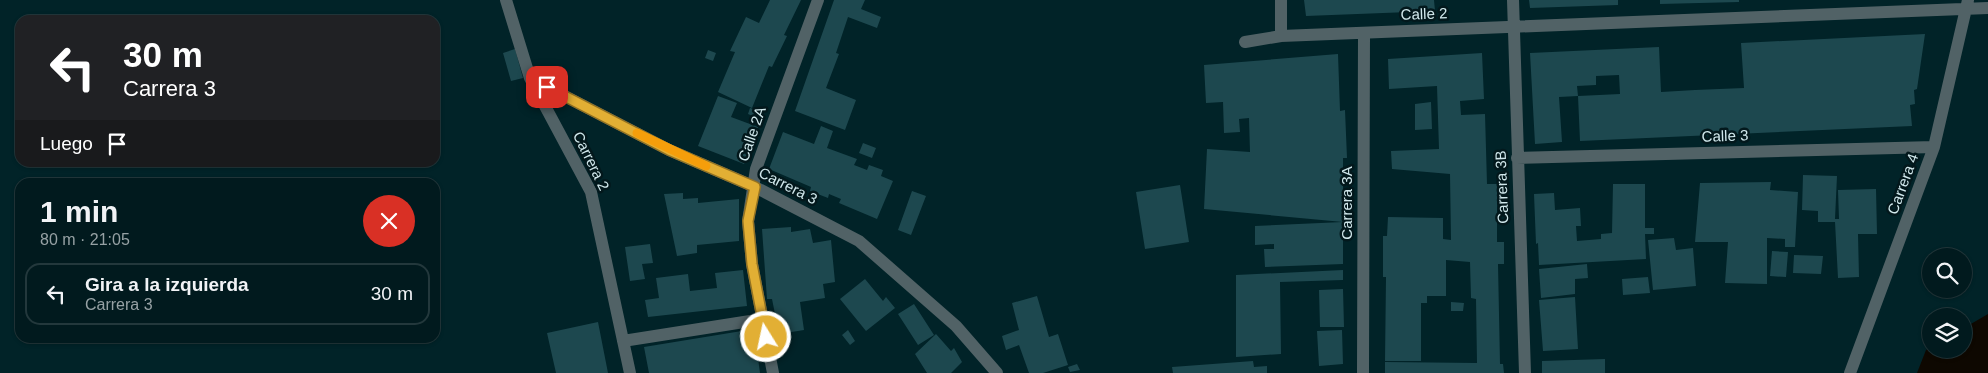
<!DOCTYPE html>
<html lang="es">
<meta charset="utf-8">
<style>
:root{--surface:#011a1e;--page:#0f272b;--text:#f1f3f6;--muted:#96a1a4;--line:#23383c}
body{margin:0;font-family:Arial,sans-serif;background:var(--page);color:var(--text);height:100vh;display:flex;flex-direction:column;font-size:19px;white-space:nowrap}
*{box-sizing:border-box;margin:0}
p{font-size:16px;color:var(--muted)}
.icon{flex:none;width:28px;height:28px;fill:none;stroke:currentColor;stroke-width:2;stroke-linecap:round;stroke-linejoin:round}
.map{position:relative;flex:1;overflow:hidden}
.details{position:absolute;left:15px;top:178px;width:425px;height:165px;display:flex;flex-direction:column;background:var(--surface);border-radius:15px;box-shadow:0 1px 4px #0004,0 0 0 1px var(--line)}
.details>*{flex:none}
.hud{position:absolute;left:15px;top:15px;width:425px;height:152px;border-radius:15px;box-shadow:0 1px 4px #0004,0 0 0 1px var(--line);background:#202124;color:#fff;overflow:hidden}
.controls{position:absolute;left:1922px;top:248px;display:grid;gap:10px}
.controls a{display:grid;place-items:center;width:50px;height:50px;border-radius:50%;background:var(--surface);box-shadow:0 1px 4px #0004,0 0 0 1px var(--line);font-size:25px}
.pin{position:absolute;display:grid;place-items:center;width:42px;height:42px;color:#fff;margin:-21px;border-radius:10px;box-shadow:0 2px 8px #0006}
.me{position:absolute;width:55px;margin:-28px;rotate:350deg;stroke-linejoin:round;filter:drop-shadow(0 0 4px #0008)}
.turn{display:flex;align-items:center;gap:18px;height:105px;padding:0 25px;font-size:22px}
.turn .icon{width:65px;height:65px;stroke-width:2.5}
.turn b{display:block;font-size:35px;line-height:42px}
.then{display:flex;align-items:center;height:48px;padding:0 25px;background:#0003;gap:10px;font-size:19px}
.round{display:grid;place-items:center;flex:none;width:52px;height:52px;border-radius:26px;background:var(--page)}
.summary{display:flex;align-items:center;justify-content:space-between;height:85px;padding:0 25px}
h1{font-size:30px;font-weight:800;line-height:38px}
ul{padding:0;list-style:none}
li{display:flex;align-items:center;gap:15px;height:62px;margin:0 10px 8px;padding:0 15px;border:2px solid var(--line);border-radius:15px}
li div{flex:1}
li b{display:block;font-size:19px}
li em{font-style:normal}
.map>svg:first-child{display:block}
.water{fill:#0e0801}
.building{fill:#1d484f;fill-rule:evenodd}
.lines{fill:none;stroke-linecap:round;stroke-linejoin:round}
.minor{stroke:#516266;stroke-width:12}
.route-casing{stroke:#937222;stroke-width:12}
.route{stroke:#e2af34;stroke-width:9}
.slow{stroke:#f59e0b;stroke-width:9}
.labels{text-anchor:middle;stroke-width:5;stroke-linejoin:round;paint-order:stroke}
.street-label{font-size:15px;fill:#d1e8ec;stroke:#03181c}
</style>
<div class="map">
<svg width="1988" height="373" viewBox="0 0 1988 373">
<rect width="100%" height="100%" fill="#012328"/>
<path class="water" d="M1988 314V373H1917L1926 350 1931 347V349H1964V328Z"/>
<path class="building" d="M770 0H801L784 35 787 36 772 67 769 66 752 108 718 92 735 52 730 51 746 17 759 23Z
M834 0H865L861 9 881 17 877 28 848 17 836 53 839 54 826 88 856 100 845 130 795 111Z
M1304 0H1434L1435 11 1306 16Z
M1529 0H1618V5L1530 8Z
M1660 0H1739V2L1660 4Z
M1925 34 1917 89 1914 90 1915 104 1910 105 1912 126 1580 141 1578 96 1559 97 1562 142 1535 144 1530 53 1659 47 1661 92 1695 90 1744 88 1741 43ZM1619 75 1620 94 1578 96 1577 86 1596 85V76Z
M515 49 523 78 511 81 503 53Z
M708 50 716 53 713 61 705 58Z
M1482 53 1484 99 1460 101 1461 115 1485 114 1487 184H1497V242H1504V264H1498L1500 364H1503L1504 373H1385V362L1477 363 1476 299 1471 298 1470 262 1446 260V296H1427V303H1421V361H1385L1386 277H1383V236H1387L1388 217 1443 218V239L1451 240 1450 174 1392 169 1391 151 1439 149 1437 86 1389 89 1388 59Z
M1338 54 1340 111 1345 110 1347 158H1343V222L1204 209 1207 149 1250 152 1249 118 1239 119 1240 132 1224 133 1223 102 1206 103 1204 65Z
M718 96 737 103 731 117 758 127 744 164 698 146Z
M1431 102 1432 129 1415 130V104Z
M750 108 763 112 760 119 748 114Z
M821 126 833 131 827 148 857 159 854 165 867 170 869 165 883 170 881 176 893 181 877 219 839 203 841 199 829 194 828 198 810 191 811 187 769 169 783 132 814 144Z
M863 143 876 148 872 158 859 153Z
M1803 175 1837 176 1835 219H1839L1838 190 1876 189 1877 234H1858L1859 277 1838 278 1835 222H1818V211L1802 210Z
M1771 182 1770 190 1798 192 1795 247H1785V239L1767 238V284L1725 283 1728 242H1695L1700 183Z
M1613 184H1645V228H1654V234H1645L1646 259 1539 265 1538 243 1536 244 1534 194 1554 193 1555 210 1580 208 1581 226H1576L1577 241 1601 239V234L1612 233Z
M1180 185 1189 242 1145 249 1136 192Z
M912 191 926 196 911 235 898 230Z
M683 193V199L698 198V203L739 199V241L697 245V253L677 256 664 194Z
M1343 222V264L1265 267 1264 249H1274V244L1255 245V226Z
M791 227V232L810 229 813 243 831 240 835 282 823 284 825 298 800 302 804 330 779 334 772 299H767L762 229Z
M1674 238 1676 250 1693 248 1696 286 1653 290 1648 240Z
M650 244 653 263 642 264 645 279 630 281 625 247Z
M1772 251 1788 252 1786 277 1770 276Z
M1794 255 1823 256 1821 274 1793 273Z
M1587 264 1588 278 1575 279V294L1541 298 1539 269Z
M743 270 747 306 648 317 645 300 659 298 656 278 688 274 690 291 717 288 715 273Z
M1343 270V280L1280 282 1281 354 1236 357V275Z
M1648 277 1650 293 1623 295 1622 279Z
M865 279 883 301 886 297 895 308 866 331 840 299Z
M1343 289 1344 327H1320L1319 290Z
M1037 296 1049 337 1058 334 1068 365 1043 373H1029L1019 345 1006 350 1002 336 1019 330 1012 303Z
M1575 297 1578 349 1543 351 1539 300Z
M1451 302 1464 303 1463 311H1451Z
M914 304 934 335 918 345 898 314Z
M598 322 608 373H556L547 333Z
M754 329 760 373H649L644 347Z
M848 330 855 341 850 345 842 335Z
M1342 330 1343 364 1319 366 1317 331Z
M936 334 951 351 954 348 962 362 951 373H927L915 354Z
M1605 359V373H1542V361Z
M1253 361 1254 367 1267 366V373H1173L1172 367Z
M1077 364 1080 370 1070 372 1068 367Z"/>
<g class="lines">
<path class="minor" d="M506 0 530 78 591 192 630 373
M1513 0 1525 373
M1281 36V0
M1245 42 1281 36 1988 8
M530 78 669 150 755 187 859 241 956 326 997 373
M1517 158 1934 147
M623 341 763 319
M773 373 752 264 748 221 756 169 818 0
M1363 373 1364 33
M1850 373 1934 147 1968 0"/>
</g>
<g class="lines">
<defs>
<path id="route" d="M547 87 669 150 755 187 748 221 752 264 766 337"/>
</defs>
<use href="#route" class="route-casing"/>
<use href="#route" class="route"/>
<path class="slow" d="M637 133 706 166"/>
</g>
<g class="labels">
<g class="street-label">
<text transform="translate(1424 14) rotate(-2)" y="5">Calle 2</text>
<text transform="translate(752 134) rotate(-71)" y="5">Calle 2A</text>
<text transform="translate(1725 136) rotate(-2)" y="5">Calle 3</text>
<text transform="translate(591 161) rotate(64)" y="5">Carrera 2</text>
<text transform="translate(1903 184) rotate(-70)" y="5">Carrera 4</text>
<text transform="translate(788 186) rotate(27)" y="5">Carrera 3</text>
<text transform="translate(1502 187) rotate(-92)" y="5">Carrera 3B</text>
<text transform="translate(1347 203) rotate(-90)" y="5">Carrera 3A</text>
</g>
</g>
</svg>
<div class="controls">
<a><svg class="icon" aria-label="search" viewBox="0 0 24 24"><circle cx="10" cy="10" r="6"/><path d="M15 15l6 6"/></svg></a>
<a><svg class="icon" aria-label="layers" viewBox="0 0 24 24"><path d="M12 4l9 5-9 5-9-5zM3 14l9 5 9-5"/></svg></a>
</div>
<div class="pin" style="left:547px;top:87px;background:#d93025"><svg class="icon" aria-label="arrive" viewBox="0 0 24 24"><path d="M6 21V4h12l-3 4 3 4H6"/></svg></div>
<svg class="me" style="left:766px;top:337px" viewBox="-20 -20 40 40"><circle r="17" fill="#e2af34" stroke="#fff" stroke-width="3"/><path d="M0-11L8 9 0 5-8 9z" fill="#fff"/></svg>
<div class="hud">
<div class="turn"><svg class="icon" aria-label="left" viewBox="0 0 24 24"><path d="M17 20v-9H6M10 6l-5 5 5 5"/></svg><div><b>30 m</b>Carrera 3</div></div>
<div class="then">Luego<svg class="icon" aria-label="arrive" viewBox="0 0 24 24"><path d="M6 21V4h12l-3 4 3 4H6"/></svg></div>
</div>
<section class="details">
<div class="summary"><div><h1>1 min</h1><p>80 m · 21:05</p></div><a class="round" style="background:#d93025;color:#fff"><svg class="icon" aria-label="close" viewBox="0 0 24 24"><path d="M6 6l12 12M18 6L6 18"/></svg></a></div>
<ul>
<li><svg class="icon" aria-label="left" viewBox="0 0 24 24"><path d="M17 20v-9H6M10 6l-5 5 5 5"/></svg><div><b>Gira a la izquierda</b><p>Carrera 3</p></div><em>30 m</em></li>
</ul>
</section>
</div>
